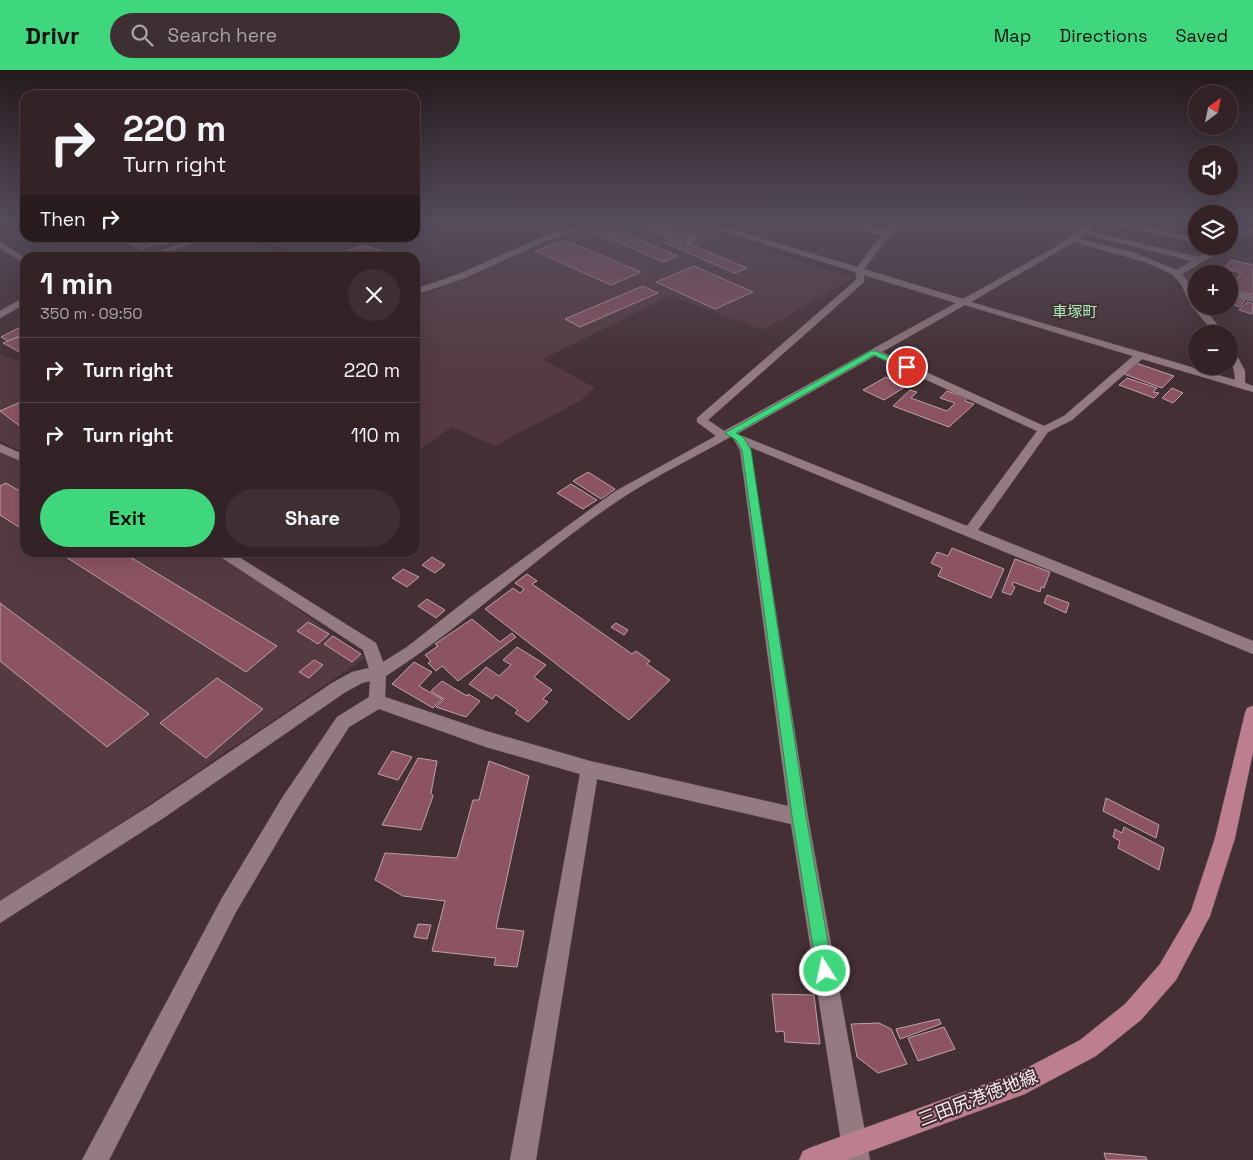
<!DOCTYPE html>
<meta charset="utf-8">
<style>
:root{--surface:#332327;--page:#3e2f33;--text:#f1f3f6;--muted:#a9a4a7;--line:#4e4044;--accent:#3ed77d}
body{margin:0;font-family:"Space Grotesk","Noto Sans JP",sans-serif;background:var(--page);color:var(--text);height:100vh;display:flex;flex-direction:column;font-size:19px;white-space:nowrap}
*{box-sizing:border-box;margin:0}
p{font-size:16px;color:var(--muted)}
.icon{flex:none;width:28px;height:28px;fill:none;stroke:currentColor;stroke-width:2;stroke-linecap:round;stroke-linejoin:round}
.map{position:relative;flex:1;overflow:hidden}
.details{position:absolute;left:20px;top:182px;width:400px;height:305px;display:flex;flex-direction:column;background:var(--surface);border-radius:15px;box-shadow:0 5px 20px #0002,0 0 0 1px var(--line)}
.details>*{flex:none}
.guide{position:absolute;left:20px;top:20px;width:400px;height:152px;border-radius:15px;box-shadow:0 5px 20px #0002,0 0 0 1px var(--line);background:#332327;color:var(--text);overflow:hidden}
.needle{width:32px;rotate:33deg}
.tools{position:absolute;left:1188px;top:15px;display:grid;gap:10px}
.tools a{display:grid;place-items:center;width:50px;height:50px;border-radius:50%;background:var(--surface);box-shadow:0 5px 20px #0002,0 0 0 1px var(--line);font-size:25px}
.pin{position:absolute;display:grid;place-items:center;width:42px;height:42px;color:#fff;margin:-21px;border:2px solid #fff;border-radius:50%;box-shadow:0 1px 5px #0007}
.me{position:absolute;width:55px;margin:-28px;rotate:350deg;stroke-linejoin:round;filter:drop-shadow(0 0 4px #0008)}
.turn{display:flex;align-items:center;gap:18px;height:105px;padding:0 20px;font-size:22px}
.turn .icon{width:65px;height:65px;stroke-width:2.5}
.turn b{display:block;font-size:35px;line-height:42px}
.then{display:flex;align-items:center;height:48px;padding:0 20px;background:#0003;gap:10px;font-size:19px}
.round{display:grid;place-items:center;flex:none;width:52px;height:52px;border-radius:26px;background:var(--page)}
.overview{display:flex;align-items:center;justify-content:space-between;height:85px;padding:0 20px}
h1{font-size:30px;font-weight:600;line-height:38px}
.action{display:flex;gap:10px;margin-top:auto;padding:10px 20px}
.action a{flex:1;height:58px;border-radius:30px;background:var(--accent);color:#111;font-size:20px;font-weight:600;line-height:58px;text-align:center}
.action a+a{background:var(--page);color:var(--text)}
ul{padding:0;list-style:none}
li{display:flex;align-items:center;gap:15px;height:65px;padding:0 20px;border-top:1px solid var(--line)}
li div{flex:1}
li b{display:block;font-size:19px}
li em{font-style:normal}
header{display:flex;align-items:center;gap:30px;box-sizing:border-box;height:70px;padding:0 25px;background:var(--accent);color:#111}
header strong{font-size:24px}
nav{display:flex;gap:28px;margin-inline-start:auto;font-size:18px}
.search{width:350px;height:45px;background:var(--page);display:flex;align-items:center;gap:12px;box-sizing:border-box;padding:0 18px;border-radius:28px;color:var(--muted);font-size:19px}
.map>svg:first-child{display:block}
.built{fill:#553a41}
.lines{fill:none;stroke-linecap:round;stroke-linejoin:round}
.stream{stroke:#37081a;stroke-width:3}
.building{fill:#8c5463;stroke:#bca2a8}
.minor-casing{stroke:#604e53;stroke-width:1}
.major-casing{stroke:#604e53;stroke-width:1}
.path{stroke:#98878b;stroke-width:2;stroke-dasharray:1 1;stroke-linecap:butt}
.minor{fill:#947b81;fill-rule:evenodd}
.major{fill:#bd7e8f;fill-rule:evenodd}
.rail{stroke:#99878b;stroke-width:2;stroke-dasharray:4.5 2;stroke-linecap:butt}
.route{fill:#3ed77d;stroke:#288c51}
.labels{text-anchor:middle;stroke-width:4;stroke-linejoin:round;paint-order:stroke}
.far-quarter-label{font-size:15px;fill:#a6edba;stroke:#442f34}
.near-street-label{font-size:18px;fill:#faecef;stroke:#442f34}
</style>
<header>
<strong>Drivr</strong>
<div class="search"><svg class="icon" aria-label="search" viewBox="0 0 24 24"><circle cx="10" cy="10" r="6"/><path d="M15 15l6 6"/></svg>Search here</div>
<nav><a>Map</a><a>Directions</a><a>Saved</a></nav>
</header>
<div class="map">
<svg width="1253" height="1090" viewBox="0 0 1253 1090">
<rect width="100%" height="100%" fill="#442f34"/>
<path class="built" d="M626 150H663L853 208 763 260 671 226 543 289 595 318 580 331 495 376 452 357 415 382V227L479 203 509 185 559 168Z
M0 284 25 294V383L0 371Z
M0 378 25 389V482L220 483 365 588 0 835Z"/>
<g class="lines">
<path class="stream" d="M248 168 304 188"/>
</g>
<path class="building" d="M462 150H502L485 158Z
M518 150H548L553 152 537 156Z
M642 150H655L698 168 687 173 747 198 735 203 665 173 672 170 632 154Z
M843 150H881L873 157Z
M607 156 678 186 663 192 592 161Z
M131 168H141L157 174 141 179 122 170Z
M146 168H170L176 170 162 175Z
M565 170 641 202 611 215 535 181Z
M363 175 386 182 368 188 348 181Z
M121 182 128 185 121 188 98 186Z
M1231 190 1253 195V225L1229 219 1241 203 1224 198Z
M694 196 753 222 715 239 656 212Z
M643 216 658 223 580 257 565 249Z
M1231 226 1245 230 1240 237 1229 233Z
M1247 232 1253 234 1252 244 1239 240Z
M18 258 25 264 8 271 1 267Z
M24 265 25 285 3 273Z
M1136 293 1174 306 1162 318 1124 304Z
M886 307 905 317 884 330 863 320Z
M1127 308 1157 318 1153 322 1159 323 1154 328 1119 315Z
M1172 318 1183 323 1173 333 1162 328Z
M910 320 917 322 911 328 947 341 955 333 940 328 947 321 967 328 965 331 974 334 949 357 893 336Z
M25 330V360L0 341Z
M588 402 615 419 601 429 573 411Z
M6 413 25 424V461L0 445V416Z
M571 414 597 430 583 439 557 423Z
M952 478 1004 499 991 528 938 506 942 498 931 493 937 482 948 486Z
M58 482H122L277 576 246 602Z
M432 487 445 495 435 503 422 495Z
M1015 489 1050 502 1044 518 1041 517 1040 522 1013 512 1012 515 1015 517 1011 525 1002 522Z
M403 499 419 507 407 517 392 508Z
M527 504 537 511 532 514 632 584 636 581 650 591 647 594 670 610 629 650 485 539 513 518 520 523 524 519 515 513Z
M1047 525 1069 533 1066 543 1044 533Z
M427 529 445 540 436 548 418 536Z
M0 533 149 644 107 677 0 591Z
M472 549 500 572 512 563 516 567 458 611 442 596 436 601 428 593 431 591 425 585 438 576 435 574Z
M308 552 329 564 318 574 297 561Z
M616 553 628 560 624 565 611 557Z
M333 566 361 584 352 592 324 574Z
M517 577 546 595 534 607 552 620 543 629 548 632 528 652 515 643 518 640 496 625 492 629 469 614 486 597 499 606 511 595 503 590Z
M314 590 323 595 309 608 299 602Z
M414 592 432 602 419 616 442 629 433 638 392 614Z
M217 608 263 639 206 688 160 653Z
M442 611 467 626 468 624 480 631 466 647 436 637 444 629 431 621Z
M392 681 412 687 398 710 378 704Z
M418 688 437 691 431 723 433 726 421 760 382 755Z
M489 691 529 706 496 858 524 861 517 897 494 895 496 888 432 881 445 831 403 826 375 810 385 783 457 788 473 730H479Z
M1106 728 1159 755 1156 768 1103 741Z
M1124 757 1164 778 1159 800 1118 778 1120 771 1113 767 1115 759 1122 763Z
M418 854 431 855 427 869 414 867Z
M772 924 814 925 820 974 785 972 784 961 776 962Z
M939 949 941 954 900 969 896 959Z
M879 953 891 959 907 994 878 1003 857 987 851 954Z
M944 957 955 979 918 991 908 968Z
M1104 1083 1146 1087 1147 1090H1106Z"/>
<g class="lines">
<defs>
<path id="minor" d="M600 150H614L548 170 465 208 415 225V219L459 204 542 167Z
M687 150H699L857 197 882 165 815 150H831L885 161 894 150H901L864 199 963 229 1062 173 1090 150H1112L1196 168V172L1097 152 1089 161 1198 187 1208 181 1211 176H1219L1214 185 1182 204 1195 222 1196 236H1202L1225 264H1215L1191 235 1181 214 1172 204 1145 192 1074 172 971 232 1235 310C1235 298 1229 289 1229 277L1233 278 1245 301V313L1253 316V322L1142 289 1072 350 1048 362 978 460 1253 571V584L750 377 808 747 870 1090H844L791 754 597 709 536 1090H510L580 704 486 677 379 639 349 657 296 740 236 842 109 1090H82L222 828 282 728 337 647 369 627 370 611 362 613 344 623 165 747 0 853V831L151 735 332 613 352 602 369 598 363 580 213 482H231L376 573 383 592 407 577 468 529 614 422 716 366 697 352V348L857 209 855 202ZM1085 164 1192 191 1177 200 1135 183 1079 169ZM864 205 956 233 724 361 708 350 864 212ZM965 235 1133 286 1064 346 1044 356 882 282ZM875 286 1037 361 967 456 737 364ZM732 366 740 380 788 736 590 691 486 661 385 627 386 606C469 553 540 482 622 428 657 405 695 387 732 366Z
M1161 150H1176L1196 155V159Z
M1229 153 1253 158V162L1229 157Z
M198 168H208L152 188H138Z
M0 172 25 188V194L0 178Z
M1229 219 1253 226V232L1229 225Z
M25 227V234L0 248V241Z
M0 374 25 385V393L0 382Z"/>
<path id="major" d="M1253 636V682L1235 768 1210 846 1176 910 1141 950 1096 986 1025 1024 846 1090H799L803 1081 812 1077 1019 1002 1080 970 1125 934 1160 894 1191 841 1215 768 1245 643 1247 638Z"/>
</defs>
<use href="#minor" class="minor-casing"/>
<use href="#major" class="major-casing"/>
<path class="path" d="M13 169 25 166"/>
<use href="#minor" class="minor"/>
<use href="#major" class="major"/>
<path class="rail" d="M1179 150 1196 154
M1229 160 1253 165"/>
</g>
<linearGradient id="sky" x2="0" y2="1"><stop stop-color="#251a1d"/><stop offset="0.5" stop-color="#564d5c"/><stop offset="1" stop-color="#564d5c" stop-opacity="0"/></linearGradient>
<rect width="1253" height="303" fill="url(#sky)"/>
<path class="route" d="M871 281H876L911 297 904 299 874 285 736 363 743 367 751 380 806 746 833 901 831 907 825 909 819 907 817 901 792 746 742 380 736 370 725 363Z"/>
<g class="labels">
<g class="far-quarter-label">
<text x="1075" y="247">車塚町</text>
</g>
<g class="near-street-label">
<text transform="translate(978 1028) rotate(-21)" y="6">三田尻港徳地線</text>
</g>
</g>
</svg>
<div class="tools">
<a><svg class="needle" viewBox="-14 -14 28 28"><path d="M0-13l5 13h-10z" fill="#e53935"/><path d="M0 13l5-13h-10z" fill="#a9a4a7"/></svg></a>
<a><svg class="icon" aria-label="sound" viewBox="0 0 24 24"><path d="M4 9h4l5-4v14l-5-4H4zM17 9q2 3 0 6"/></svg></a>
<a><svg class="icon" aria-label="layers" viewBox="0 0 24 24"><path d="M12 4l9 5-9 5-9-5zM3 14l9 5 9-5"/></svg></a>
<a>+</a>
<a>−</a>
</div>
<div class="pin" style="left:907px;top:297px;background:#d93025"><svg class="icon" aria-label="arrive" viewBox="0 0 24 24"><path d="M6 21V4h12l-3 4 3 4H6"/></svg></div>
<svg class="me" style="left:825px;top:901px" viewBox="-20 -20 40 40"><circle r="17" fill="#3ed77d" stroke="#fff" stroke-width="3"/><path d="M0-11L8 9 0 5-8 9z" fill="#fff"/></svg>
<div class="guide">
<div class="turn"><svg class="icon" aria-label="right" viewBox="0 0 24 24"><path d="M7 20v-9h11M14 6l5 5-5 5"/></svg><div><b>220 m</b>Turn right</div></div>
<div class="then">Then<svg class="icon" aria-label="right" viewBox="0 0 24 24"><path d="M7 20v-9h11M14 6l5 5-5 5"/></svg></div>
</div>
<section class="details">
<div class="overview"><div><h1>1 min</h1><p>350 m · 09:50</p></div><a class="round"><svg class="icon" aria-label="close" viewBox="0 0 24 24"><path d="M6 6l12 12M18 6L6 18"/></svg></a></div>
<ul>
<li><svg class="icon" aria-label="right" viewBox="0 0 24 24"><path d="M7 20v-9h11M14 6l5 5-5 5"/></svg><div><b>Turn right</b></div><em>220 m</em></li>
<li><svg class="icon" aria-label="right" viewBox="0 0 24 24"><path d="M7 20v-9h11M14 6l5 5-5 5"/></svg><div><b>Turn right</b></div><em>110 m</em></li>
</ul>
<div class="action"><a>Exit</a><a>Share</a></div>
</section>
</div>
